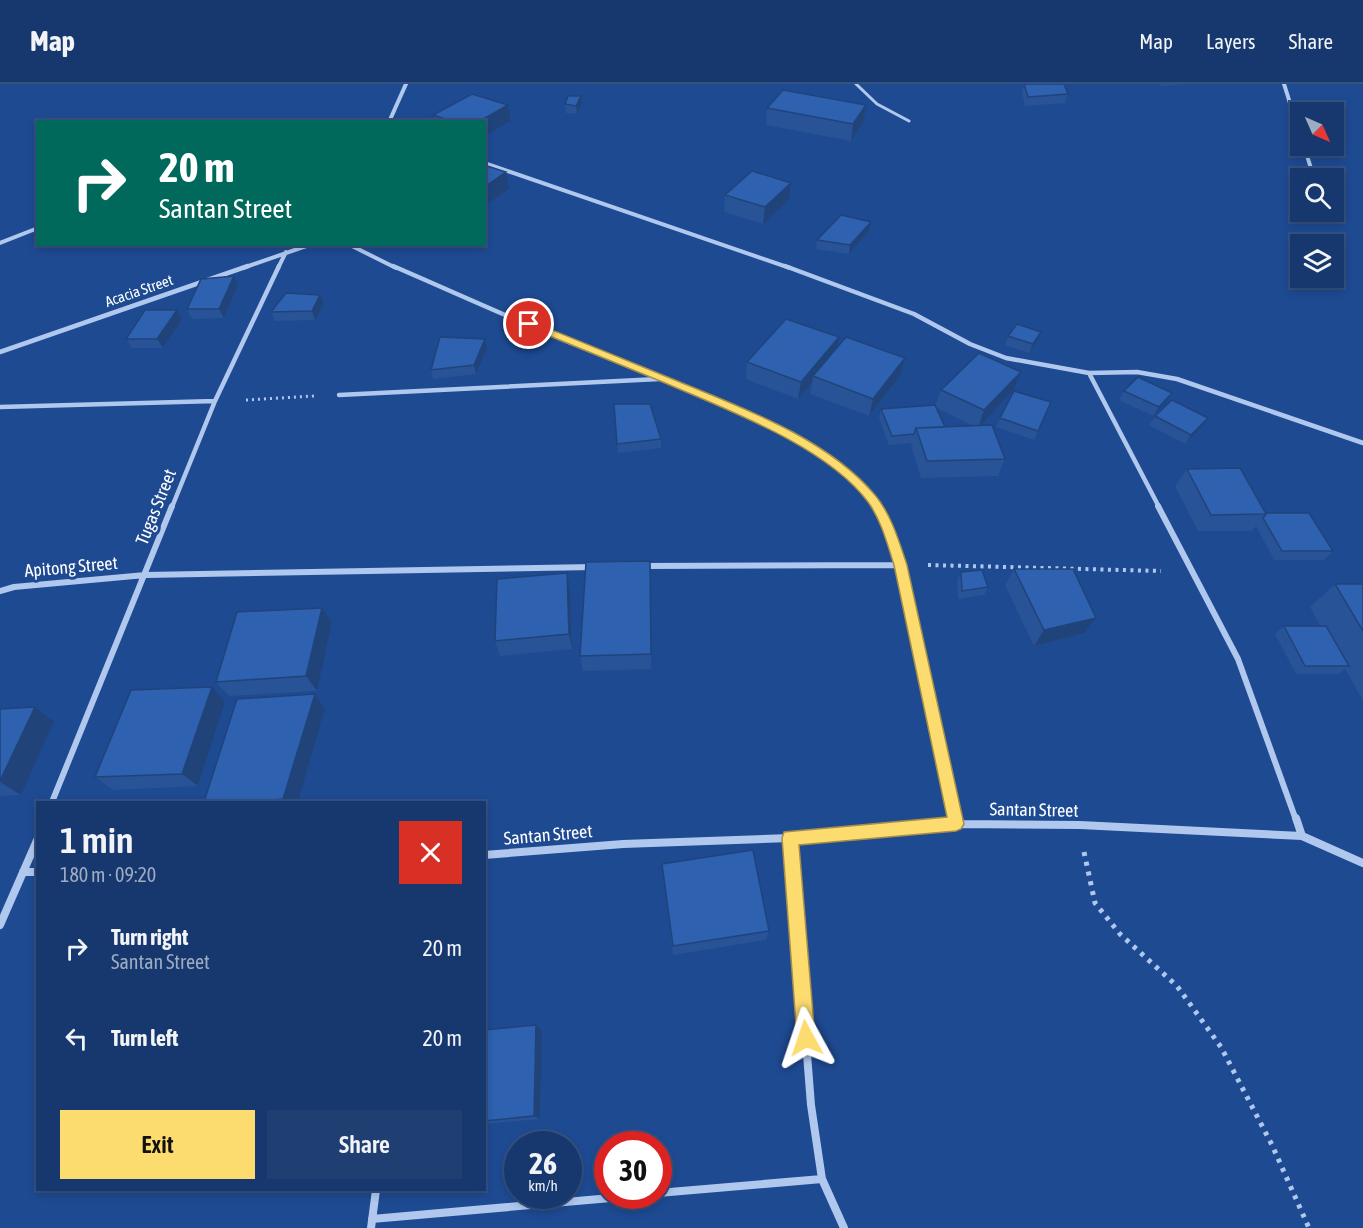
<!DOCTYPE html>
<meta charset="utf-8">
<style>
:root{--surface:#16386e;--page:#1f3f73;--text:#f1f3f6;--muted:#9eacc2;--line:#355281;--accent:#fcdb6f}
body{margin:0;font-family:"Asap Condensed",sans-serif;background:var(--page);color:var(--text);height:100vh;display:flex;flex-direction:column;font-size:22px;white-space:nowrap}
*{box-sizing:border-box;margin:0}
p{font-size:20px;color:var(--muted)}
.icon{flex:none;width:33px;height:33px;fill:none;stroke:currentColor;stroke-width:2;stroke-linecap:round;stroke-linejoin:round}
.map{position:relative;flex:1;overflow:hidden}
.panel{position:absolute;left:36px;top:717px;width:450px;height:390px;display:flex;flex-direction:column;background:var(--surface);border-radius:0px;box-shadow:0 3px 9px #0003,0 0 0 2px var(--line)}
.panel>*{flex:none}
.hud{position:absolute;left:36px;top:36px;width:450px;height:126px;border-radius:0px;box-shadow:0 3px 9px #0003,0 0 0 2px var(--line);background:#00695c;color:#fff;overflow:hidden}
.needle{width:39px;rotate:135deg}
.fabs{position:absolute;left:1290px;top:18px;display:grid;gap:12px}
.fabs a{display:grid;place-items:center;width:54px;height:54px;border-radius:0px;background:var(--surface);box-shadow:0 3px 9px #0003,0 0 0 2px var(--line);font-size:30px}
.speed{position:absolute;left:504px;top:1047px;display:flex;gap:12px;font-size:30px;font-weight:700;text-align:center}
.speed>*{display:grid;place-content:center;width:78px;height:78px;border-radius:50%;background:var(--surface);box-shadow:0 3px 9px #0003,0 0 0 2px var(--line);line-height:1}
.speed small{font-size:15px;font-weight:400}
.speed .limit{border:9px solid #d22;background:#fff;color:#111}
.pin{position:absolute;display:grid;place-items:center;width:51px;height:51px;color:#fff;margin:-26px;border:3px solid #fff;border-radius:50%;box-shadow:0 2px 6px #0007}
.me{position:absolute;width:66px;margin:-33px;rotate:355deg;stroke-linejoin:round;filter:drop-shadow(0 0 4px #0008)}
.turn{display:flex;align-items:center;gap:21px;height:126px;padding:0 24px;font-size:27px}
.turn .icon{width:78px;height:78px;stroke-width:2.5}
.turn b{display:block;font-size:42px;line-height:51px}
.round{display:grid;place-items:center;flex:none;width:63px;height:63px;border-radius:0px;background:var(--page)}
.summary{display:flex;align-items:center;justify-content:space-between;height:102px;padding:0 24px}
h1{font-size:36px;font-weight:600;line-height:45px}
.cta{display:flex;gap:12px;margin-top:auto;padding:12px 24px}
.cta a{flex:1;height:69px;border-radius:0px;background:var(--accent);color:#111;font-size:24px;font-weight:600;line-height:69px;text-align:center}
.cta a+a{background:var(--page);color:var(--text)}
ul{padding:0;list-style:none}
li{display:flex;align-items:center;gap:18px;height:90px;padding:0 24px}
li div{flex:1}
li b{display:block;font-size:22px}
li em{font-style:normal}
header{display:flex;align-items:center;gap:36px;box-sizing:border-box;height:84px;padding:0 30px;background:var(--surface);border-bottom:2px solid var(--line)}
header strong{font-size:28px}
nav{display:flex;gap:33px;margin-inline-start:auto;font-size:21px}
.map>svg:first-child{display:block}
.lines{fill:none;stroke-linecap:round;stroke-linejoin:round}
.path-far2{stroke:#b0c8ee;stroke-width:3;stroke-dasharray:2 4;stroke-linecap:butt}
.path-far1{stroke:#b0c8ee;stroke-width:4;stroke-dasharray:3 4.5;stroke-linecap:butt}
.path{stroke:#b0c8ee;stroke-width:5;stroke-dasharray:4 6;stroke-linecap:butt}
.lane{stroke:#b0c8ee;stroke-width:3}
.street-far3{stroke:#b0c8ee;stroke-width:4}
.street-far2{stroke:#b0c8ee;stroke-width:4.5}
.street-far1{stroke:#b0c8ee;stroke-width:6}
.street{stroke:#b0c8ee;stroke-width:8}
.wall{fill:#285396;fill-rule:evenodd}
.shaded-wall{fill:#20447a}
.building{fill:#2e61af;stroke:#20447a;stroke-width:1.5}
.route{fill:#fcdb6f;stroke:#a48e48;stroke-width:1.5}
.labels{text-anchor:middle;stroke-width:6;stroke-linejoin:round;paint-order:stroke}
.far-street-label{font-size:15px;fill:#fff;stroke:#1e4a92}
.street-label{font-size:18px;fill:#fff;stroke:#1e4a92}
</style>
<header>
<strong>Map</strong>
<nav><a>Map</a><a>Layers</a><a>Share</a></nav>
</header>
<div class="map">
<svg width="1363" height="1144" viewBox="0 0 1363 1144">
<rect width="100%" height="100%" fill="#1e4a92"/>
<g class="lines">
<path class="path-far2" d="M246 316 314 312"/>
<path class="path-far1" d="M928 481 1161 487"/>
<path class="path" d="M1084 768 1095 819 1120 850 1177 902 1221 963 1272 1061 1309 1144"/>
<path class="lane" d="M856 0 877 20 909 37"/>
<path class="street-far3" d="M1284 0 1300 51
M389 38 406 0
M1304 62 1314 94
M484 79 790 184
M0 159 38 144
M348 160 396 184
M243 184 312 160
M278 184 286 168"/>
<path class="street-far2" d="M393 182C458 210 523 240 589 266 665 297 836 351 877 423
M785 182 914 230 970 260 1006 274 1089 289 1137 288 1177 295 1363 359
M0 268 248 182
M1089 289 1159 423
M339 311 659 295
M0 323 215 317
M172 423 215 317 279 182"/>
<path class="street-far1" d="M876 422 889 445 901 481 955 736
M1158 422 1238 575 1296 736
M643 482 901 481
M0 507 14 503 145 491 594 483
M52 718 172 422"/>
<path class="street" d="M955 734 956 740
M1296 734 1302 752
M790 754 811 1021 822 1095 844 1144
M484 771 623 760 790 754 956 740 1080 741 1302 752 1363 779
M23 788H38
M0 841 38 754
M658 1109 822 1095
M372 1135 634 1112
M371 1144 376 1106"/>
</g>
<path class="wall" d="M1024 0 1068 10 1065 19 1025 22 1022 8Z
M1160 0H1186L1161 2Z
M581 12 582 20 577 30 566 29 565 20Z
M508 21 511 37 435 38 433 31Z
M866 21 864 37 851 57 766 41 767 24Z
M725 111 789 116 763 140 724 128Z
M869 147 849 170 816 165 817 156Z
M234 192 238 201 224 234 192 235 187 225Z
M320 211 324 220 315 236 275 237 271 228Z
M177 226 182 235 163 264H132L126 255Z
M1041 248 1037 257 1029 269 1005 261 1008 252Z
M485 255 487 264 476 290 433 295 431 286Z
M837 265 905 274 900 292 869 332 810 310 812 299 798 315 746 295 747 278Z
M1021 288 1014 305 979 342 1005 375 998 392 921 394 911 361 912 359 889 361 879 334 881 325 935 322 941 306ZM936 324 974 342 945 343Z
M1124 307 1172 309 1166 318 1153 332 1119 316Z
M1051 318 1034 356 996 343 1000 334Z
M614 320 661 355V364L618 369Z
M1155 332 1208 334 1202 343 1185 360 1149 341Z
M1187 385 1266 429 1333 467 1324 476H1274L1256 442 1252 447H1198L1175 402Z
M1014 485 1096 534 1085 549 1034 562 1005 501Z
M961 488 988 503 984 511 958 515 957 497Z
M567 489 570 505 572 565 500 572 495 557Z
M651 493V585L583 587 580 572Z
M1335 500H1363V617L1345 585 1339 590H1296L1275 550 1284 542H1320L1310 523Z
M332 539 317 607 229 612 216 598Z
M315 610 325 625 298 718H204Z
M225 618 198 702 113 706 95 693Z
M0 625 54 638 21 711 0 712Z
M662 780 769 847 766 856 673 871Z
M484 946 542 947 540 1035 484 1040Z"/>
<path class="shaded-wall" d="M581 12 582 20 577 30 576 22Z
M508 21 511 37 484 52V38H478Z
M866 21 864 37 851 57 853 40Z
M506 88 509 105 484 122V103Z
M791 99 789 116 763 140 765 123Z
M871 138 869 147 849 170 850 161Z
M234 192 238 201 224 234 219 225Z
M320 211 324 220 315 236 312 227Z
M177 226 182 235 163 264 157 255Z
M1041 248 1037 257 1029 269 1033 260Z
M839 253 835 271 813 292 812 299 798 315 801 298Z
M485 255 487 264 476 290 474 281Z
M905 274 900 292 869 332 873 315Z
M1021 288 1014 305 978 344 984 326Z
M1172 309 1166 318 1153 332 1159 323Z
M1208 334 1202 343 1185 360 1191 351Z
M650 477 651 493V585V570Z
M567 489 570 505 572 565 569 550Z
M322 524 332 539 317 607 306 592Z
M1096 534 1085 549 1034 562 1044 546Z
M212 603 225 618 198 702 182 690Z
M315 610 325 625 298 718H287L283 715Z
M35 623 54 638 21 711 0 698Z
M536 941 542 947 540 1035 534 1032Z"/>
<path class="building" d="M1024 0H1064L1068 10 1028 13Z
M783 6 866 21 853 40 767 24Z
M472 10 508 21 478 38H454L433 31Z
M568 12H581L576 22 565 20Z
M484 81 506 88 484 103Z
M752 87 791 99 765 123 725 111Z
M841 131 871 138 850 161 817 156Z
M234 192 219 225H187L201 195Z
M286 209 320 211 312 227 271 228Z
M145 226H177L157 255H126Z
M786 235 839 253 801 298 747 278Z
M1017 240 1041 248 1033 260 1008 252Z
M440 253 485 255 474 281 431 286Z
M846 253 905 274 873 315 813 292Z
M979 269 1021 288 984 326 941 306Z
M1138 293 1172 309 1159 323 1124 307Z
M1014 307 1051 318 1038 347 1000 334Z
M1172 316 1208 334 1191 351 1155 332Z
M614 320H650L661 355 617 360Z
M935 321 945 343 916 344 914 350 892 352 881 325Z
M992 341 1005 375 927 377 916 344Z
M1240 384 1266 430 1211 431 1187 385Z
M1266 429H1309L1333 467H1282L1263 434 1266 430Z
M650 477 651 570 580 572 586 478Z
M1014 485H1073L1096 534 1044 546Z
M982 486 988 503 962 507 961 488Z
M567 489 569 550 495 557 497 495Z
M1335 500H1363V547Z
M322 524 306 592 216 598 237 528Z
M1284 542H1326L1349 582H1305Z
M212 603 182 690 95 693 131 606Z
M315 610 283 715 255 718H204L237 615Z
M35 623 0 697V625Z
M753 766 769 847 673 862 662 780Z
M536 941 534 1032 484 1037V946Z"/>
<path class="route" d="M525 238H532C580 257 628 277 675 296 743 324 827 354 875 411 891 430 899 457 907 481L964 740 961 745 956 747 799 761 815 954 812 960 806 963 799 960 797 954 782 754 784 748 947 733 894 481C887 459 881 436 868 418 826 362 727 326 665 299 618 280 572 261 525 242Z"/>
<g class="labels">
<g class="far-street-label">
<text transform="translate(139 207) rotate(-19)" y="5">Acacia Street</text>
</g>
<g class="street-label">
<text transform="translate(156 423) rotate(-68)" y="6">Tugas Street</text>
<text transform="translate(71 483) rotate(-5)" y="6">Apitong Street</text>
<text transform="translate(1034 726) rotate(1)" y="6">Santan Street</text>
<text transform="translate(548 751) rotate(-5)" y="6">Santan Street</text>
</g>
</g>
</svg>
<div class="fabs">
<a><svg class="needle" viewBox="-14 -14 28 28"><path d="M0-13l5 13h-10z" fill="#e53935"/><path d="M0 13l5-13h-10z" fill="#9eacc2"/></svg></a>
<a><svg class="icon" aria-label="search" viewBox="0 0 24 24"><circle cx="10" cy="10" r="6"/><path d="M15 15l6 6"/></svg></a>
<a><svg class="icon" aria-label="layers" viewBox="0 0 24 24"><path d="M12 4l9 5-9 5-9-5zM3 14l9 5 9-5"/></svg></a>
</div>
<div class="speed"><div>26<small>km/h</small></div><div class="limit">30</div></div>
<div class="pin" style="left:529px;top:240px;background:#d93025"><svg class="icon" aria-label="arrive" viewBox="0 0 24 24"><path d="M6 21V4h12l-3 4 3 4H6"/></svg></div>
<svg class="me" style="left:806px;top:954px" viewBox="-20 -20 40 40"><path d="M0-17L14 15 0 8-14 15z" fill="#fcdb6f" stroke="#fff" stroke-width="4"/></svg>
<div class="hud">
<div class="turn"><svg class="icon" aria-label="right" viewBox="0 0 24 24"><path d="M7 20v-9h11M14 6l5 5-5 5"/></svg><div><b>20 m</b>Santan Street</div></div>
</div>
<section class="panel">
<div class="summary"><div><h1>1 min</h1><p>180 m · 09:20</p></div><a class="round" style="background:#d93025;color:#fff"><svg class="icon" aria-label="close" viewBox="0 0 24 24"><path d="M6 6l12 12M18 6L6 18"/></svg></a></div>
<ul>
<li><svg class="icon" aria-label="right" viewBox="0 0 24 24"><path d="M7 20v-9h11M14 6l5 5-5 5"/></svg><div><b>Turn right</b><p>Santan Street</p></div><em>20 m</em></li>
<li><svg class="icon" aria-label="left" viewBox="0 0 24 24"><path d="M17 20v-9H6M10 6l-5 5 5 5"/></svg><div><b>Turn left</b></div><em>20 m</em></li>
</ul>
<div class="cta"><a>Exit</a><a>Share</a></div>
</section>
</div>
